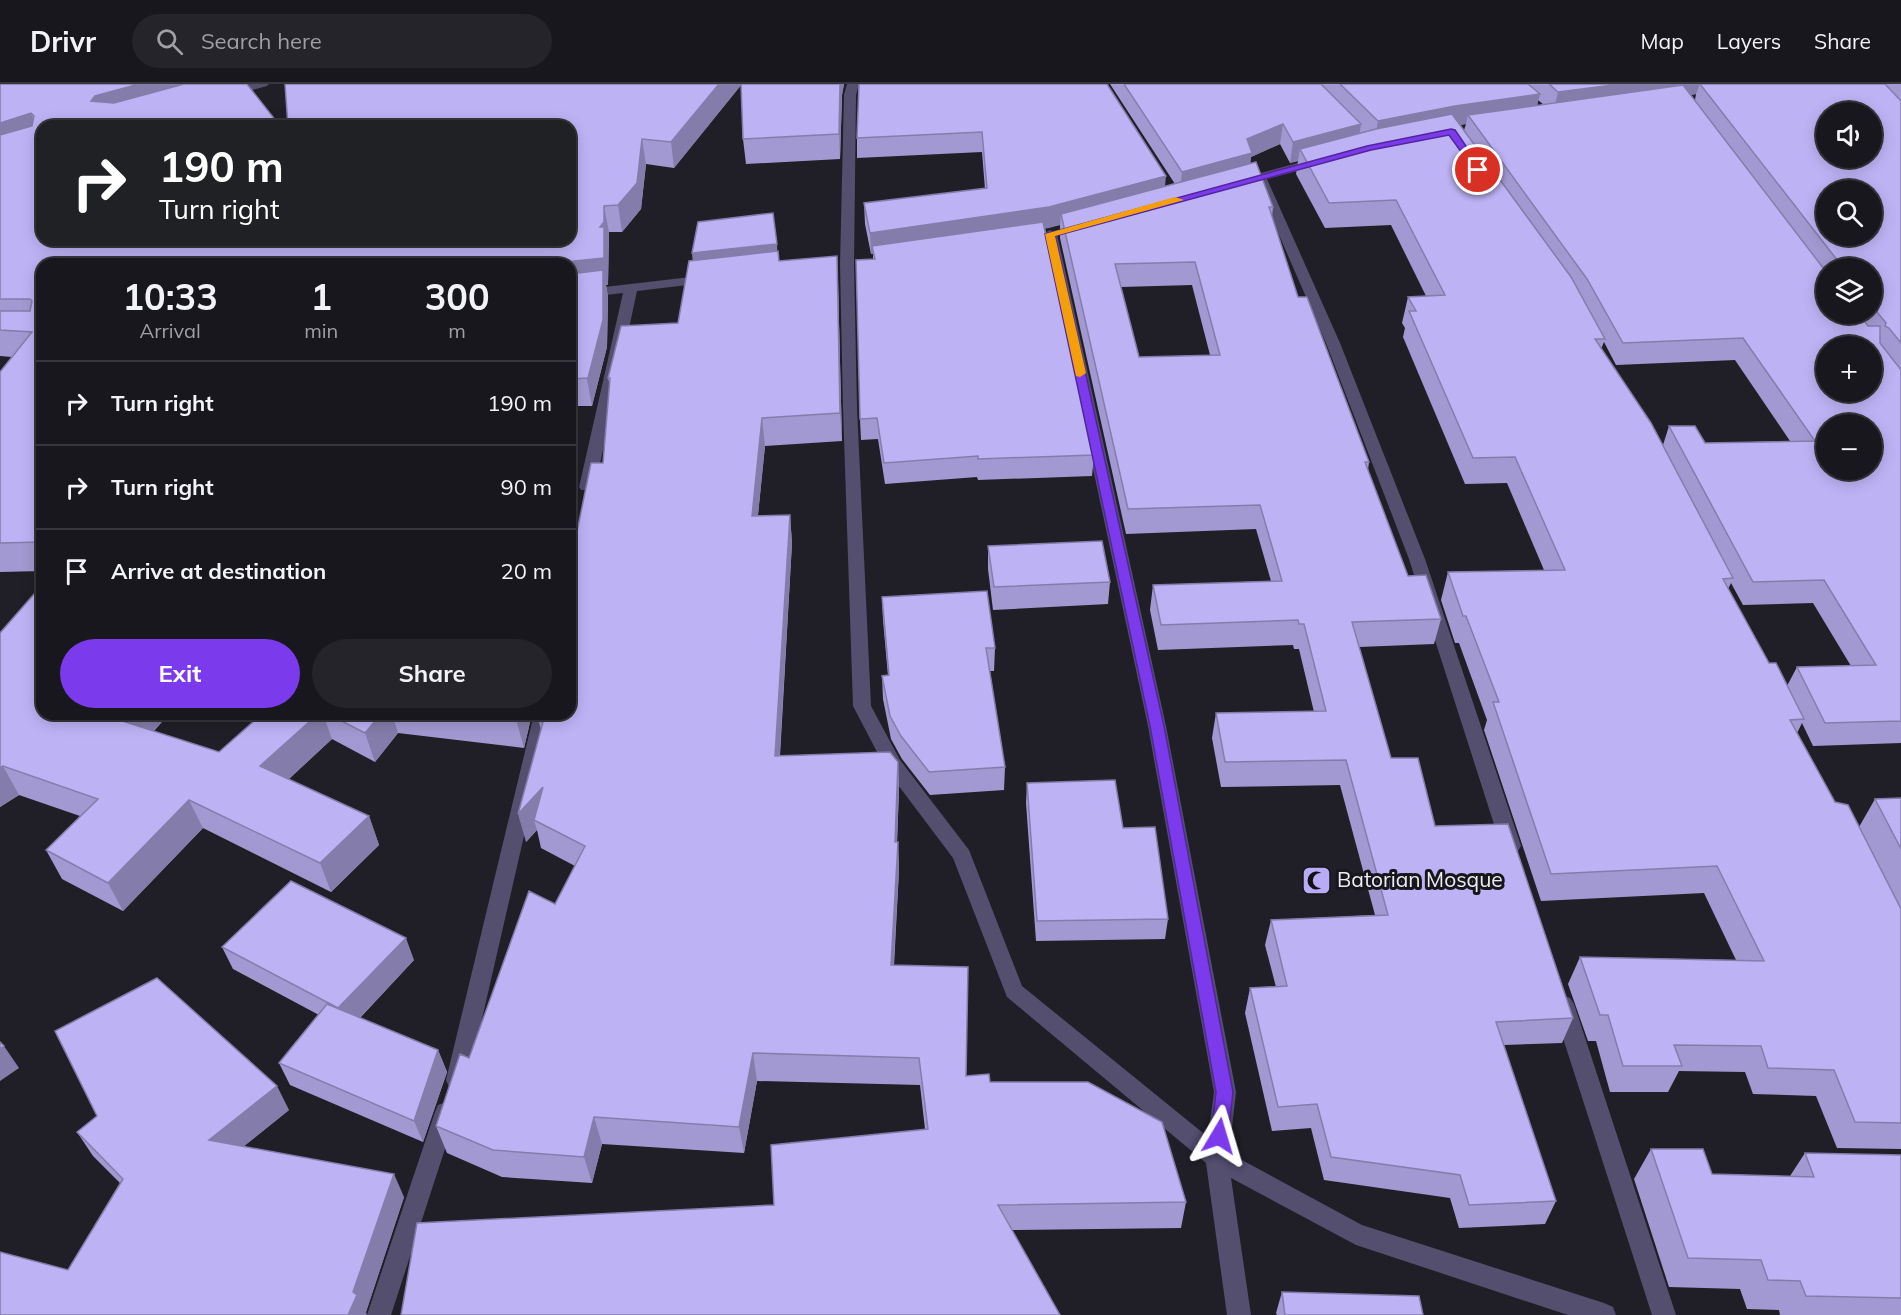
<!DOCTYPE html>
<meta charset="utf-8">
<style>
:root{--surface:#18171d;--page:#25242a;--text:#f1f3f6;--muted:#9f9fa4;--line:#36363b;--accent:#7c3aed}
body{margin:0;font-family:Mulish,sans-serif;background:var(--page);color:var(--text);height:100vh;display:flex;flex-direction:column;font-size:22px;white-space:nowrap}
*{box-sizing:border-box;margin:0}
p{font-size:20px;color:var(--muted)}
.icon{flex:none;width:33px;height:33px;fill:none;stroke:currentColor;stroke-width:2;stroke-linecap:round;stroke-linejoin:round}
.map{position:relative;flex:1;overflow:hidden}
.sheet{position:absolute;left:36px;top:174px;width:540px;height:462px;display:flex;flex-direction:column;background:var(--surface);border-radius:18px;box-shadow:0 3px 15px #0003,0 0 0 2px var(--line)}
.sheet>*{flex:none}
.hud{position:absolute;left:36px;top:36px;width:540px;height:126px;border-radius:18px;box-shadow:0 3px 15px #0003,0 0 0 2px var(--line);background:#202124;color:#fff;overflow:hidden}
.fabs{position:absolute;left:1816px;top:18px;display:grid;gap:12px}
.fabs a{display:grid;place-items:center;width:66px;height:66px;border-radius:50%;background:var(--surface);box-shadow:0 3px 15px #0003,0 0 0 2px var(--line);font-size:30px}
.pin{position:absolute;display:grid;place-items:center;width:51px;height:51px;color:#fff;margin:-26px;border:3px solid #fff;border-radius:50%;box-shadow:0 2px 6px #0007}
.me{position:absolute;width:66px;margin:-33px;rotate:7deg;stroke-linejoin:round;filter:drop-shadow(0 0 4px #0008)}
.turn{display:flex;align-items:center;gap:21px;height:126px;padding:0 24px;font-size:27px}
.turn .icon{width:78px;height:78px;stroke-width:2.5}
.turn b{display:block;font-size:42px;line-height:51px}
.eta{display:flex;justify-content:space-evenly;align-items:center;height:102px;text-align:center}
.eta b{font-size:36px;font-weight:700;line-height:42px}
.primary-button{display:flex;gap:12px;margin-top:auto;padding:12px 24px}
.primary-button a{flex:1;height:69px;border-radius:36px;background:var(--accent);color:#fff;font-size:24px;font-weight:700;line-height:69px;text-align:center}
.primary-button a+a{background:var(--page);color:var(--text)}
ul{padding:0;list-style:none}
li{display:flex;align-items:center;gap:18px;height:84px;padding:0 24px;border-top:2px solid var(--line)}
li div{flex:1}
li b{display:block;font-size:22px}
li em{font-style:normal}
header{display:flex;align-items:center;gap:36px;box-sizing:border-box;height:84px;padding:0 30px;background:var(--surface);border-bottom:2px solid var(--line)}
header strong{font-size:28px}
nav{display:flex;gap:33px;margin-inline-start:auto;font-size:21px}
.search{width:420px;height:54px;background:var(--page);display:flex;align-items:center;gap:15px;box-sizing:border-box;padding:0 21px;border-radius:33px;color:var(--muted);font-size:22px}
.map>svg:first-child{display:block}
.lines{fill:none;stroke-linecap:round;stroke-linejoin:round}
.minor{fill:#544e6f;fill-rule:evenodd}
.wall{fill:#a399d2;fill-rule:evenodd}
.shaded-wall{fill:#847dab}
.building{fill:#bdb2f4;stroke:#847dab;stroke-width:1.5;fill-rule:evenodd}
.route{fill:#7c3aed;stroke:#51269a;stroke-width:1.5}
.slow{fill:#f59e0b}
.labels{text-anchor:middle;stroke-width:6;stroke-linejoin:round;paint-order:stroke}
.poi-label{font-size:21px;fill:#ebebf0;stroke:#17161d;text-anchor:start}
</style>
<header>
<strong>Drivr</strong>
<div class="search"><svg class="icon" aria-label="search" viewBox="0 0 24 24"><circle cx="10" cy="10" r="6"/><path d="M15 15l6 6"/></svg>Search here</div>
<nav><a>Map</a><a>Layers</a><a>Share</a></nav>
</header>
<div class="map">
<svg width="1901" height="1231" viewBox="0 0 1901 1231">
<rect width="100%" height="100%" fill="#201f27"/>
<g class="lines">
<path class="minor" d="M250 0H269L267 2 227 13 221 10Z
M847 0H859L856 11 854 180 857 324 871 622 900 676 969 766 1022 902 1208 1053 1214 1008 1148 642 1043 150 1050 146 1057 150 1166 642 1236 1008 1229 1069 1362 1141 1604 1219 1613 1223 1616 1231H1568L1356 1161 1231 1094 1251 1231H1227L1206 1079 1007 913 953 774 886 685 853 622 843 324 840 180 844 11Z
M1320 73 1324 74 1326 77 1324 80 1267 95 1340 259 1425 475 1521 762 1518 767 1511 769 1504 767 1501 762 1409 475 1326 259 1256 98 1239 103 1233 99 1235 96Z
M708 191 715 195 713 198 637 207 595 403 593 406H581L579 403 623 209 570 215V207Z
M534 630H552L468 996 465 1003 457 1006 449 1003 446 996Z
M1563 911 1570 914 1574 920 1676 1231H1652L1552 920 1556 914Z
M446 1018 454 1021 457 1028 391 1231H367L435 1028 438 1021Z"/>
</g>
<path class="wall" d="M0 0H247L42 42 570 156 285 0H844L842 11 840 75 746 80 743 55 741 1 674 84 646 80 641 125 622 148H609L608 201H606L608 213 607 263 592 322H570V180H42V487L0 488V288L12 273 0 272Z
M859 0 1165 103 1175 100 1110 0H1901V659L1813 662 1802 639 1797 649 1835 718 1859 743 1875 715 1901 714V1065L1837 1064 1816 1012 1753 1010 1745 988 1679 987 1668 1008H1610L1596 957H1588L1568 900 1580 873 1736 876 1704 809 1541 817 1484 646 1487 636 1459 559H1455L1441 516 1448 488 1544 486 1507 399 1465 400 1403 253 1405 244 1402 239 1408 213 1426 212 1391 141 1325 144 1296 90 1298 77 1290 79 1280 60 1251 73 1250 80 1273 123 1272 133 1298 213 1369 378 1368 386 1408 492 1441 535 1434 560 1359 563 1391 674 1435 742 1573 934 1562 959 1504 961 1556 1117 1545 1140 1459 1144 1450 1114 1324 1096 1311 1044 1272 1047 1245 929 1250 904 1276 903 1265 861 1271 836 1375 831 1340 701 1221 703 1212 654 1216 629 1314 628 1299 565H1294L1293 561 1158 566 1150 526 1153 501 1271 497 1256 445 1126 450 1060 154V141L1045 144 1094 371 1092 392 978 396 977 393 885 400 878 355 861 356 860 335 873 175V170H871L865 140 864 119 985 105 982 68 857 74V54ZM1696 10 1695 16 1691 11ZM1538 16 1544 21 1537 22ZM1466 40 1464 46 1460 41ZM1827 184H1872V230H1827ZM1192 201 1210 271 1139 273 1121 203ZM1604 258 1616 281 1735 276 1790 357 1705 359 1669 342 1663 361 1601 265ZM1731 499 1743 521 1813 519 1851 582 1797 583 1787 602 1769 579 1728 505Z
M777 167 779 177 838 199 842 357 765 362 758 431H790L792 459 780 672 898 678 899 706 897 758H898L899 786 894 882 966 992 990 998 1186 1118 1181 1144 1012 1146 774 1121 925 1045 920 1001 757 997 744 1069 602 1060 592 1099 502 1093 447 1069 436 1042 469 974 555 820 575 782 541 764 537 746 526 758 541 646 539 638 570 630 574 462 603 379 610 302 608 294 678 239Z
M988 462 1110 498 1108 520 993 526 988 485Z
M882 513 995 564 994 587H990L1005 683 1004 706 930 711 902 675 891 655 883 615 882 592H888L883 536Z
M0 549 42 630H169L154 647 219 668 262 630H532L524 664 398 649 375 678 332 655 289 695 369 732 379 761 331 808 203 744 123 827 62 795 46 766 80 732 19 711 0 723Z
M1027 699 1123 744 1168 835 1165 855 1036 857 1026 719Z
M222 863 414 876 360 934 438 966 447 988 423 1058 290 1001 279 979 319 931 233 885Z
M289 1026 244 1062 404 1113 366 1228 68 1186 120 1099 93 1072 77 1048Z
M1651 1065 1712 1090 1790 1092 1805 1069 1901 1071V1231H1780L1779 1226 1747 1225 1740 1205 1669 1203 1634 1095Z
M1282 1208 1423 1231H1277L1276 1229Z"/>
<path class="shaded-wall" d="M139 0H236L104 37 91 17 95 12Z
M719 0H742L674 84 671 58Z
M840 0H844L842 11 840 75 839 50Z
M1621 0H1700L1696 10 1553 28 1558 8Z
M1540 10 1535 30 1468 31 1466 40 1451 42 1374 58 1378 37 1455 22Z
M31 29 41 55 0 68V39Z
M1283 40 1280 60 1251 73 1249 90 1180 108 1182 88 1247 55Z
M1361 40 1358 61 1300 65 1298 77 1290 79 1293 58Z
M642 55 646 80 641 125 622 148 618 121Z
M1166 92 1164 113 1061 130 1060 141 1049 144 874 170 872 162 873 170H871L870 149Z
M604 122 609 148 608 201H606L608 213 607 263 592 322 570 205V180H563L600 143Z
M777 160 778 182 694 191 692 169Z
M837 172 838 199 842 357 840 329Z
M762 334 765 362 755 460 752 432Z
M570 378 576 407 570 436Z
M790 431 792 459 778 700 775 672Z
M129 630H169L136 665 122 637Z
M318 630H323L332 655 272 710 260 682Z
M381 630H392L398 649 375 678 365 649Z
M518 630H532L524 664 516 635Z
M898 678 899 706 896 786 895 758Z
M3 682 19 711 0 723V684Z
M543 703 534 736 537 746 526 758 518 730Z
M189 716 203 744 123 827 108 799Z
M369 732 379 761 331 808 320 779Z
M898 758 899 786 892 909 891 881Z
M406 854 414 876 348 946 338 924Z
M4 962 19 984 0 997V965Z
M438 966 447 988 423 1058 414 1037Z
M753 969 757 997 744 1069 739 1043Z
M277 1002 289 1026 222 1080 209 1056Z
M594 1033 602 1060 592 1099 584 1073Z
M394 1090 404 1113 366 1228 367 1231H348L353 1208Z"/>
<path class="building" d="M0 0H139L95 12 91 17 114 19 184 0H247L280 42H42V156H570V42H288L285 0H719L671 58 642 55 637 99 618 121 604 122V138L600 143H604V174L565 178 563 180H42V458L0 459V288L32 248 0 246V227H30L32 217 30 215H0V51L32 42 34 32 31 29 0 39Z
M741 0H840L839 50 743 55Z
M859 0H1107L1166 92 1049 123 870 149 864 119 987 104 982 48 857 54Z
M1124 0H1321L1361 40 1293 58 1283 40 1247 55 1252 69 1182 88Z
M1340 0H1528L1540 10 1455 22 1378 37Z
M1549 0H1621L1558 8Z
M1700 0H1885L1901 17V259L1889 244 1885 242 1886 239 1872 222V184H1838V177ZM1827 28H1872V74H1827ZM1827 106H1872V152H1827Z
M1683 1 1827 189V230H1859L1868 242H1880V259L1901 286V637L1825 639 1797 583 1876 581 1824 496 1753 498 1669 342H1695L1705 359 1815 357 1743 254 1623 259 1587 195 1468 31ZM1827 262H1872V308H1827ZM1827 340H1872V386H1827Z
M1452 30 1571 193 1605 255H1595L1651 339 1733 494 1723 495 1769 579H1776L1804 635 1790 636 1835 718 1848 721 1901 825V1039L1855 1038 1834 986 1768 984 1761 962 1674 961 1682 982H1623L1608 931H1600L1580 873 1764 877 1717 782 1551 790 1493 618H1499L1466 532H1463L1448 488 1565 486 1515 373 1473 374 1409 227H1416L1408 213 1445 211 1396 116 1329 119 1300 65 1376 45Z
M1256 78 1273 123H1269L1298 213H1307L1369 378H1365L1408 492 1426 491 1441 535 1352 538 1391 674H1418L1435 742 1508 740 1573 934 1496 938 1556 1117 1469 1121 1460 1091 1331 1073 1317 1020 1278 1023 1250 904 1287 902 1271 836 1388 831 1346 676 1225 678 1216 629 1326 627 1304 540H1299L1298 536 1161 541 1153 501 1282 497 1260 421 1128 425 1061 130ZM1195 178 1220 271 1139 273 1115 180Z
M773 129 777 160 692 169 698 138Z
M1043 138 1094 371 978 375V372L884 379 877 334 860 335 856 176 875 175 872 162Z
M778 167 779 177 837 172 840 329 762 334 752 432 790 431 775 672 890 668 898 678 895 758H898L891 881 968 883 966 992 989 990 990 998H1088L1162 1038 1186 1118 998 1121 1060 1231H401L417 1139 774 1121 771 1061 928 1045 919 974 753 969 739 1043 594 1033 584 1073 493 1066 436 1042 460 970 469 974 529 807 555 820 585 762 534 736 543 703 518 730 543 638H539L541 630H570V468L574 462 591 379H603L610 294H608L621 242 678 239 689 177Z
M603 186V236L588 294 570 295V190Z
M1102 457 1110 498 994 503 988 462Z
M42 501V630H129L122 637 219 668 262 630H318L260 682 369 732 320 779 189 716 108 799 46 766 98 715 3 682 0 684V549Z
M987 507 995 564H986L1005 683 929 688 901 652 890 632 882 592 889 591 882 513Z
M328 630H381L365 649Z
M472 630H518L516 635Z
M1115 696 1123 744 1155 743 1168 835 1037 837 1027 699Z
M1901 714V765L1875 715Z
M291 797 406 854 338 924 222 863Z
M157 894 277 1002 209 1056 394 1090 353 1208 357 1211 348 1231H0V1168L68 1186 123 1095 77 1048 97 1032 55 947Z
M327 920 438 966 414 1037 279 979Z
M0 958 4 962 0 965Z
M1651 1065H1703L1712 1090 1814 1093 1805 1069 1901 1071V1214L1806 1212 1800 1197 1768 1196 1761 1176 1688 1174Z
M1282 1208 1419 1212 1423 1231H1285Z"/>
<path class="route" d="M1451 45 1455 46 1481 84V87H1475L1449 51 1371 66 1055 152 1164 642 1233 1008 1228 1052 1225 1057 1219 1059 1213 1057 1211 1052 1216 1008 1150 642 1045 150 1367 62Z"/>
<path class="slow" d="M1175 113 1184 116 1055 152 1086 289 1080 293 1076 292 1045 150Z"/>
<defs>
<symbol id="mosque-square" viewBox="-11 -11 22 22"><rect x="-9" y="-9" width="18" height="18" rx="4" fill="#b9abf7" stroke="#17161d"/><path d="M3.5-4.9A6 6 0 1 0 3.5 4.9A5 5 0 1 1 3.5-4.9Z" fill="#111"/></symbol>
</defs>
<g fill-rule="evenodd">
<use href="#mosque-square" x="1300" y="780" width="33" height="33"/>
</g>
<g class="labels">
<g class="poi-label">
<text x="1337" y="803">Batorian Mosque</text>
</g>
</g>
</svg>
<div class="fabs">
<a><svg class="icon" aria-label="sound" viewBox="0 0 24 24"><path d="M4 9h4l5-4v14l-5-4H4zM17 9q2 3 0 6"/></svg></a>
<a><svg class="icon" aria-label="search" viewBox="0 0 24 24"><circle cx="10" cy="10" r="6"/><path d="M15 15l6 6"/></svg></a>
<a><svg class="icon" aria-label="layers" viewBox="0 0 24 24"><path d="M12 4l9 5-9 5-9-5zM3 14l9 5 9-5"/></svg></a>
<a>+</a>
<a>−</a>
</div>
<div class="pin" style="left:1478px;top:86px;background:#d93025"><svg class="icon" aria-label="arrive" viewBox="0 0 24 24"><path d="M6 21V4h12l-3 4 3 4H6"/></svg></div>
<svg class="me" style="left:1219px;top:1052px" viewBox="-20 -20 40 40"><path d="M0-17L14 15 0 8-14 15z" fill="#7c3aed" stroke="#fff" stroke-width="4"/></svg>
<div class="hud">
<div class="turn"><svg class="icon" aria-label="right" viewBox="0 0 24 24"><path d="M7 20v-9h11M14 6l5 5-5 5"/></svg><div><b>190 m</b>Turn right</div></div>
</div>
<section class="sheet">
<div class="eta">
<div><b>10:33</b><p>Arrival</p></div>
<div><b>1</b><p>min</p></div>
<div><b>300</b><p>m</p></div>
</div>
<ul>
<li><svg class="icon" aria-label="right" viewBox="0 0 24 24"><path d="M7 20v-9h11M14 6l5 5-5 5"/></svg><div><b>Turn right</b></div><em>190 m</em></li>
<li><svg class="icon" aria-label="right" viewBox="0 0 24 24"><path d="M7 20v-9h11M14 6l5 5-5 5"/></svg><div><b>Turn right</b></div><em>90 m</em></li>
<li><svg class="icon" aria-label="arrive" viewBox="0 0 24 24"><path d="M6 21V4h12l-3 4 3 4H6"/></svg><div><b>Arrive at destination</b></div><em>20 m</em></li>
</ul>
<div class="primary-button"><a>Exit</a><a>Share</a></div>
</section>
</div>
